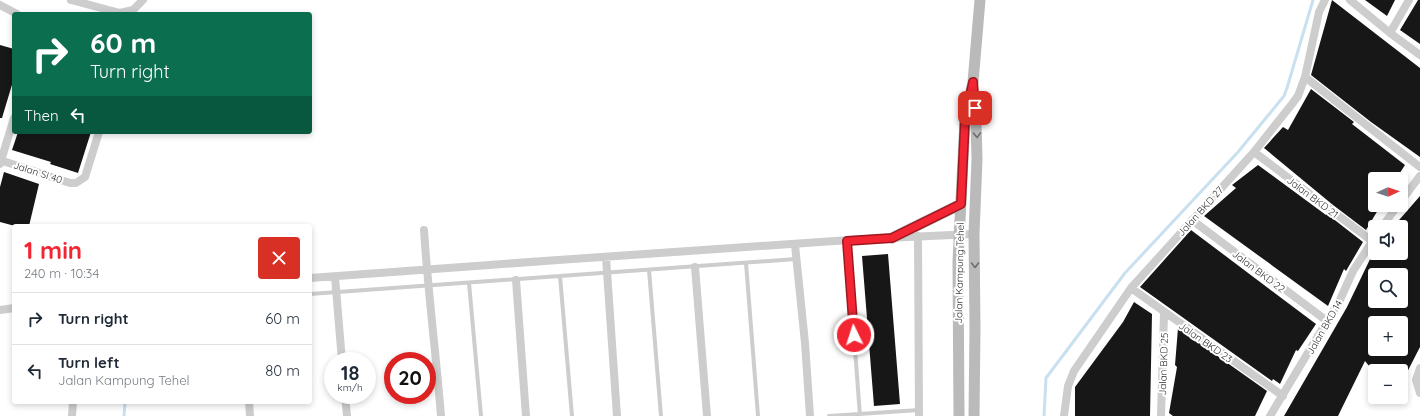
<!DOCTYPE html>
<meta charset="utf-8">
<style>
:root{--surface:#fff;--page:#f2f2f3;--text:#1f2937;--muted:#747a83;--line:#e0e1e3;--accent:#f42532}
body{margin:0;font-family:Quicksand,sans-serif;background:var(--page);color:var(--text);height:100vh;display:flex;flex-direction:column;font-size:15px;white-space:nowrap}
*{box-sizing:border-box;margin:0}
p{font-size:13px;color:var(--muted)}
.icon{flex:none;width:22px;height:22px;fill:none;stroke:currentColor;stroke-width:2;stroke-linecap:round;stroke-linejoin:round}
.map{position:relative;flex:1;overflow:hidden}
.details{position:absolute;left:12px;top:224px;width:300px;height:180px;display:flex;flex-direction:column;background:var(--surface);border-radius:4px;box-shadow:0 2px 6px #0003}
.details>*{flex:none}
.hud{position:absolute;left:12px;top:12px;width:300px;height:122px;border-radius:4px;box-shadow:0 2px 6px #0003;background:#0b6e4f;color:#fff;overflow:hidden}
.needle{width:26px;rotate:87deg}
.buttons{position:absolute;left:1368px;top:172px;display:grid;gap:8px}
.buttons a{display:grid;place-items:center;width:40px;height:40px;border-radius:4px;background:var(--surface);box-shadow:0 2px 6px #0003;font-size:20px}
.speed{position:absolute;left:324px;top:352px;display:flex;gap:8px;font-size:20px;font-weight:700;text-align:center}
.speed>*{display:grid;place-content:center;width:52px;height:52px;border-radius:50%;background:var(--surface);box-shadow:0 2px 6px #0003;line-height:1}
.speed small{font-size:10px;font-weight:400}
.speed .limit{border:6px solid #d22;background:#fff;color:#111}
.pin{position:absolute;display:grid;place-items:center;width:34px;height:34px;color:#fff;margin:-17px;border-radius:8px;box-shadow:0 2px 6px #0006}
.me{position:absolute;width:44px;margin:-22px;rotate:356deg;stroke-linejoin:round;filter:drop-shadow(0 0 3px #0008)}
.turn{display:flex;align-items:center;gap:14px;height:84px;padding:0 12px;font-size:18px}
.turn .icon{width:52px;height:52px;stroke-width:2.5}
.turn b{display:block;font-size:28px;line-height:34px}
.then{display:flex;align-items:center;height:38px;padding:0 12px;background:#0003;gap:8px;font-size:15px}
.round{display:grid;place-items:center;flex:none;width:42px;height:42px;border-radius:4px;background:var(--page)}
.summary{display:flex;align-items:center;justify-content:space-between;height:68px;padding:0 12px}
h1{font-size:24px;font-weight:800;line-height:30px;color:var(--accent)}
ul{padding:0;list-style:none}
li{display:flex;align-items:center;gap:12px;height:52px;padding:0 12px;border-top:1px solid var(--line)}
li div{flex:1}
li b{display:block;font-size:15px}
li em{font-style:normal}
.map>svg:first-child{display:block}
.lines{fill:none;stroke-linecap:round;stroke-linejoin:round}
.stream{stroke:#c8e0ef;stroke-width:3}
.building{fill:#171717;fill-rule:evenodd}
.service{stroke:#cdcdcd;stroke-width:4}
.minor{stroke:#cdcdcd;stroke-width:8}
.secondary{stroke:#bababa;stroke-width:11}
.oneway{stroke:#6e6e6e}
.route-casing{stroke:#9f1820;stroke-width:10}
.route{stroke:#f42532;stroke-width:7}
.labels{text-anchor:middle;stroke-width:4;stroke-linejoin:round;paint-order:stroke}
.street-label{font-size:10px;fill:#303030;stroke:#fff}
</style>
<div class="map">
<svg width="1420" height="416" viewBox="0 0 1420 416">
<rect width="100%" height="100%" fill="#fff"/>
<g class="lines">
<path class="stream" d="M124 416 125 402
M1044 416 1046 378 1125 273 1238 152 1284 96 1287 88 1313 0"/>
</g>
<path class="building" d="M1332 0 1420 68V157L1371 122 1311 75Z
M1365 0H1395L1387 16Z
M1418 0H1420V44L1400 30Z
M0 45 14 49V78L2 118H0Z
M1311 89 1354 122 1352 124 1405 165 1396 179H1375V205H1381L1366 230 1333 205 1264 148 1283 127 1288 130Z
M18 132H91L78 173 50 164 51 162 12 150Z
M1258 165 1326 215 1327 214 1363 242 1346 271 1344 269 1328 306 1204 216 1236 188 1232 185Z
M4 172 39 184 29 226H15L0 222V187Z
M1420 196V347L1401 384V371H1373L1365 361 1338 416H1284L1347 307 1373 253H1401V227H1393ZM1375 275H1401V301H1375ZM1375 323H1401V349H1375Z
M1191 230 1316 324 1298 351 1296 350 1280 384 1273 379 1272 381 1140 287Z
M888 254 900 404 874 406 862 256Z
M1134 302 1152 314 1150 416H1075V387L1123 322Z
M1178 328 1267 391 1255 416H1173L1169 413 1177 367 1175 365Z"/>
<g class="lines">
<path class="service" d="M847 241 860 416
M746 263 758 416
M649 270 661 416
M560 276 572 416
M469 283 481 416
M310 294 796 259
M829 416 919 410"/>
<path class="minor" d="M71 0 120 13 133 10 143 0
M1350 0 1390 33 1420 55
M0 5 17 14
M1390 33 1409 0
M1305 77 1420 167
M1254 152 1372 241
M0 160 70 183H76L85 177 99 132
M0 164 14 118
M1401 201 1420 176
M1192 220 1327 321
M1382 227 1398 205
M424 230C428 292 436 354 441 416
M918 236 919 416
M795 245 805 343 810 416
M606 257 617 416
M695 267 707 416
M335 277 342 361
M310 278 558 260 864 239 974 234
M516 280 526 416
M1131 288 1283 396
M0 310 14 308
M1420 368 1416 380 1420 393
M345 395 347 416
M249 402 250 416
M72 416 73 402
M1064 416 1068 386 1074 371 1131 288 1254 152 1292 104 1298 96 1305 77 1319 12 1325 0
M1161 416 1164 313
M1270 416 1327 321 1339 302 1353 271 1375 237"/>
<path class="secondary" d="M892 238 961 204
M959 416 958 261 964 138 965 119 973 82 980 0
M974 416 975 328 974 234 977 159 976 121 974 95"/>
</g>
<defs><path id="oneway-chevron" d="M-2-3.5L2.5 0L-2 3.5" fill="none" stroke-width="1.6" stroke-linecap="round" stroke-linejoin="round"/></defs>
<g class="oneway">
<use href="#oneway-chevron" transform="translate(977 135) rotate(88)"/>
<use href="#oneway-chevron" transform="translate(975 265) rotate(89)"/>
</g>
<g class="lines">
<defs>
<path id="route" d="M854 335 847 241 892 238 961 204 965 119 973 82 975 108"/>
</defs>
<use href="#route" class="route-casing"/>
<use href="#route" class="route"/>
</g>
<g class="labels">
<g class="street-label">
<text transform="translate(38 172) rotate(18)" y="4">Jalan SI 40</text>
<text transform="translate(1313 197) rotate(37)" y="4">Jalan BKD 21</text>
<text transform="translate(1200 211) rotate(-48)" y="4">Jalan BKD 27</text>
<text transform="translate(1259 271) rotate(37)" y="4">Jalan BKD 22</text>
<text transform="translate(959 273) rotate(-89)" y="4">Jalan Kampung Tehel</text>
<text transform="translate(1324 327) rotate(-60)" y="4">Jalan BKD 14</text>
<text transform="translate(1206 342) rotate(35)" y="4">Jalan BKD 23</text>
<text transform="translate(1163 364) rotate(-88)" y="4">Jalan BKD 25</text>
</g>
</g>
</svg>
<div class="buttons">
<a><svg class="needle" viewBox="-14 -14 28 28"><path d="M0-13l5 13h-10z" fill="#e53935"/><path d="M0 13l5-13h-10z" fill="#747a83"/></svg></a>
<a><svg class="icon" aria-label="sound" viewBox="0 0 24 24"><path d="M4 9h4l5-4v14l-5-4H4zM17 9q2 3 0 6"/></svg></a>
<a><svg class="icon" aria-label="search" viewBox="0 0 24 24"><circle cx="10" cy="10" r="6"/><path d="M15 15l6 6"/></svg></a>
<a>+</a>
<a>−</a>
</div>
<div class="speed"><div>18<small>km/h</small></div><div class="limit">20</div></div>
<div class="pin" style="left:975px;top:108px;background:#d93025"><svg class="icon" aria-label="arrive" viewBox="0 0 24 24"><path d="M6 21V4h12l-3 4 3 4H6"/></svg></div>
<svg class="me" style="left:854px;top:335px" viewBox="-20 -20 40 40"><circle r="17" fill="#f42532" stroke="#fff" stroke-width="3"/><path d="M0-11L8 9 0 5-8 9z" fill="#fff"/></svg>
<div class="hud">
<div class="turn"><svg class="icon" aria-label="right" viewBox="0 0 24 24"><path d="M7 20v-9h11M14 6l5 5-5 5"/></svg><div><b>60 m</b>Turn right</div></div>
<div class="then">Then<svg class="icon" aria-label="left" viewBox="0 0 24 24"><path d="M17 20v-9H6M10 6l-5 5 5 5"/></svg></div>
</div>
<section class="details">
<div class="summary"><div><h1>1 min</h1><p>240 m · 10:34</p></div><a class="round" style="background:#d93025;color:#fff"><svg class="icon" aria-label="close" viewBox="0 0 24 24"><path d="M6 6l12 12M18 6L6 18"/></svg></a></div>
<ul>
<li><svg class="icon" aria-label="right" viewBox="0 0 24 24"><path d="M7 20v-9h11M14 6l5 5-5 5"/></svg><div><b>Turn right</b></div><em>60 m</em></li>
<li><svg class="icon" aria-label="left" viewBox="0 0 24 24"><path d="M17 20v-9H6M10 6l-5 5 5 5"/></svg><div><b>Turn left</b><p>Jalan Kampung Tehel</p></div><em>80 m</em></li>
</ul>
</section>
</div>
